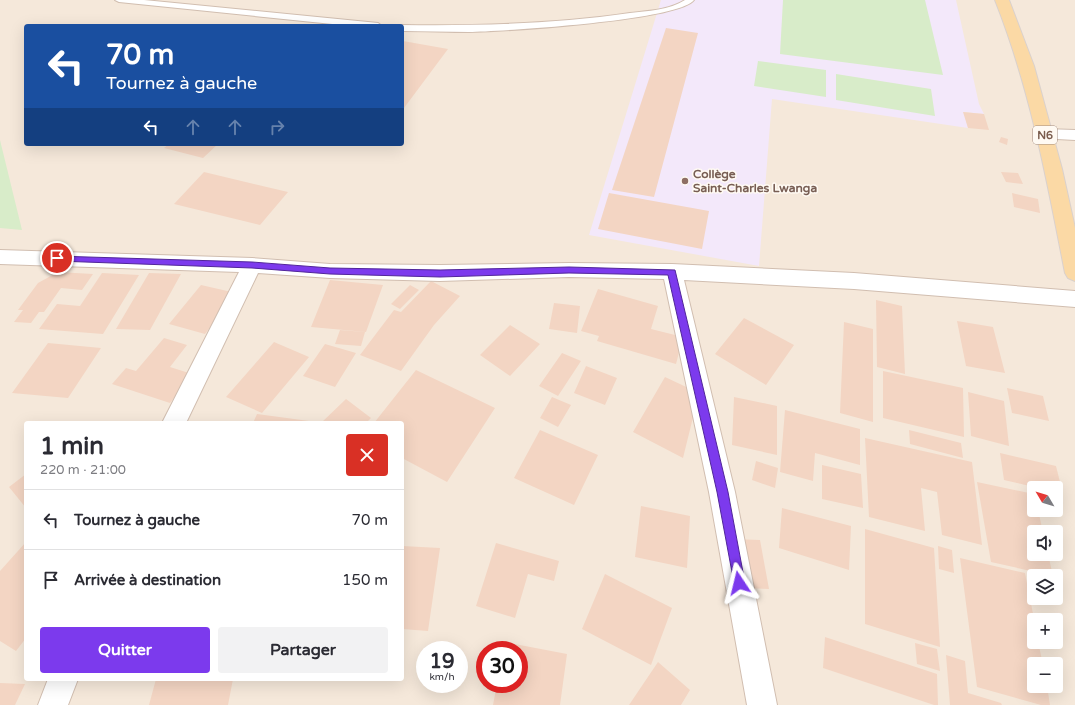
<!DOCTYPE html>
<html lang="fr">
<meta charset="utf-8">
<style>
:root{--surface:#fff;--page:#f2f2f3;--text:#2b2b33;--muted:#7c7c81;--line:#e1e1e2;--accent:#7c3aed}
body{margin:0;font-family:"Varela Round",sans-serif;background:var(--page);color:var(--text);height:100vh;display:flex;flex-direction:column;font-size:15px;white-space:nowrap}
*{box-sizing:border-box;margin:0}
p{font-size:13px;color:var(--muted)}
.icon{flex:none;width:22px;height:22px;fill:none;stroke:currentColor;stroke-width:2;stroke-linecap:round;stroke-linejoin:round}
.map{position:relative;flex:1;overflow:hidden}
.panel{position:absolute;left:24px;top:421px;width:380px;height:260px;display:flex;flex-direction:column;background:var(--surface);border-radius:4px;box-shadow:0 4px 16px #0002}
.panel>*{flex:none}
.guide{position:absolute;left:24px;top:24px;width:380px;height:122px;border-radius:4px;box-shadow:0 4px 16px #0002;background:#1a4fa0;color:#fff;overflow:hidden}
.needle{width:26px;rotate:308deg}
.fabs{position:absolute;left:1027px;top:481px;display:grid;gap:8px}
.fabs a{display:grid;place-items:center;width:36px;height:36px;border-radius:4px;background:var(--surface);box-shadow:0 4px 16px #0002;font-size:20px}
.speed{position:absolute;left:416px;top:641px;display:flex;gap:8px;font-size:20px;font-weight:700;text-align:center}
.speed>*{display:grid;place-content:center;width:52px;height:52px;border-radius:50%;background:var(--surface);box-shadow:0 4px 16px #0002;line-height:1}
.speed small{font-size:10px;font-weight:400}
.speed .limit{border:6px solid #d22;background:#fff;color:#111}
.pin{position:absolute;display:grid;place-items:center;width:34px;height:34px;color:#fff;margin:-17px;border:2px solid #fff;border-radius:50%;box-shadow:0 1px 4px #0007}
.me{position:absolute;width:44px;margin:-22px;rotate:350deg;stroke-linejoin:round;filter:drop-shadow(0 0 3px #0008)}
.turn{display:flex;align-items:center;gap:14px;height:84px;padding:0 16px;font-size:18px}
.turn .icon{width:52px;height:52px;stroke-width:2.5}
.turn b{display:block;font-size:28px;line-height:34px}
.lanes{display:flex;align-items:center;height:38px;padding:0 16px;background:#0003;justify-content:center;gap:20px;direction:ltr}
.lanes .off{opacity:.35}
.round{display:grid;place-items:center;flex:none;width:42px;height:42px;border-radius:4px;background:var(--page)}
.headline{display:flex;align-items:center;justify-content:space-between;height:68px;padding:0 16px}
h1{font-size:24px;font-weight:700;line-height:30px}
.cta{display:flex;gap:8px;margin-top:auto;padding:8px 16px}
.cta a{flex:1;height:46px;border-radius:4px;background:var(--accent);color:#fff;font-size:16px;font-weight:700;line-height:46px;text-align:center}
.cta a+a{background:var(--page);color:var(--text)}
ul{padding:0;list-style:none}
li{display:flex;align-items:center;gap:12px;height:60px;padding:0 16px;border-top:1px solid var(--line)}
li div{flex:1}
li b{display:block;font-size:15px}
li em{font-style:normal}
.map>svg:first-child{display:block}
.residential{fill:#f5e8da;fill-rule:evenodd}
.education{fill:#f3e8fa}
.green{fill:#d8ecc9}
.building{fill:#f3d5c3}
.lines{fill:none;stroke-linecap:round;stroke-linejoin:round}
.lane-casing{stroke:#d1beb0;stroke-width:2}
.street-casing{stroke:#d1beb0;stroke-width:2}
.primary-casing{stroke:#dad1cd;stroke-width:2}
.lane{fill:#fff;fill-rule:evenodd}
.street{fill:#fff;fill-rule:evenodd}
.primary{fill:#fbd9a5;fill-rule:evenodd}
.route{fill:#7c3aed;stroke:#51269a}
.education-dot{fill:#8d6e63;stroke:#fffaf3;stroke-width:1.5}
.labels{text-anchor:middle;stroke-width:3;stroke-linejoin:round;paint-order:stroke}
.shield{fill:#fffaf3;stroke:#a28b7f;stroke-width:1}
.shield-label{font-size:11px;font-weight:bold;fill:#7a5c4d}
.education-label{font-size:12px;font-weight:bold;fill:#785e54;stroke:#fffaf3;text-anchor:start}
</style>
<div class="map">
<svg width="1075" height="705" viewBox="0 0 1075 705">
<rect width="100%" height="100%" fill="#fdf6ec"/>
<path class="residential" d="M0 0H1075V705H0ZM26 26H402V144H26ZM26 423H402V679H26ZM1034 488H1056V510H1034ZM1034 532H1056V554H1034ZM1034 576H1056V598H1034ZM1034 620H1056V642H1034ZM425 650H459V684H425ZM485 650H519V684H485ZM1034 664H1056V686H1034Z"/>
<path class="education" d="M661 0H956L979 104 984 114 964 112 968 128 772 99 759 266 589 235Z"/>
<path class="green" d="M783 0H925L943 75 780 54Z
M758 61 826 70V97L754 86Z
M836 74 931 89 935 116 836 100Z
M0 140 22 230 0 228Z"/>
<path class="building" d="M666 28 698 33 654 197 612 190Z
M403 41 448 49 404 108 402 107Z
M963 112 984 114 989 130 968 128Z
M1001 137 1008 139 1007 145 999 142Z
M169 144H218L203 158 164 148Z
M204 172 288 192 260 225 174 204Z
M1001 172 1018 173 1023 184 1006 182Z
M609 193 709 211 702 249 598 229Z
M1012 193 1038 199 1040 213 1014 207Z
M58 272 93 274 82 290 61 288 44 312H39L31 323 14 322 23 310H18L38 283Z
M102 273 139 275 103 334 39 329 57 304 80 306Z
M149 273 181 274 150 330 116 329Z
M330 280 383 285 366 332 311 327Z
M431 281 460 296 434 325 401 371 360 355 394 310 401 312Z
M201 285 236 293 205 334 169 324Z
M410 285 419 290 400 309 391 304Z
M598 289 658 306 651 329 683 337 676 364 597 341 599 336 581 331Z
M876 300 902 306 905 374 877 367Z
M554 303 580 306 577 333 549 329Z
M744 318 794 345 766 385 715 354Z
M957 321 993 327 1005 373 966 366Z
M844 322 873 329V422L840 413Z
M510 325 540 344 510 376 480 355Z
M340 330 365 332 361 346 335 344Z
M164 338 187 345 170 367 192 374 170 403 112 384 126 368 136 371Z
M274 342 309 357 262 413 226 397Z
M48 343 101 348 68 398 12 393Z
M325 344 356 353 335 387 303 376Z
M562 353 581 361 558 396 539 386Z
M586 366 617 378 605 405 574 393Z
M416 370 495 408 447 482 402 458V423H374Z
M883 371 963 388 964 437 883 418Z
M665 377 699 393 683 458 633 432Z
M1007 388 1043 396 1049 421 1012 413Z
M968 392 1004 401 1009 446 971 436Z
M552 397 571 405 558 427 540 418Z
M734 397 777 406V455L732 445Z
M346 399 371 418 366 423H321Z
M785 410 860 429V465L815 453 813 481 780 472Z
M257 414 309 421 308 423H253Z
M540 430 598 455 574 505 514 478Z
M909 430 961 443 963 458 910 444Z
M865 438 972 462 982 545 942 535 937 492 921 488 925 531 869 517Z
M1000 453 1056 466 1063 494 1056 492V488H1038L1004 480Z
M756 461 778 468 775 488 752 480Z
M822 465 861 474 863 508 822 499Z
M26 474V508L9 487Z
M977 482 1034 494V510H1038L1043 532H1034V554H1048L1053 576 991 562Z
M641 506 690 516 687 568 635 557Z
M782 508 851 526 849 570 779 548Z
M865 529 934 548 940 647 865 624Z
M733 539 760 540 769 589 741 588Z
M26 542V638L16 651 0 641V571Z
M496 543 559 561 554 581 528 574 515 618 476 606Z
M402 546 440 548 428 631 402 629Z
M938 546 952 550 954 573 939 569Z
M960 558 1025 573 1034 619V642H1038L1043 664H1034V686H1047L1050 705H1041L977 687Z
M605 574 672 608 651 665 582 629Z
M825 637 937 674 938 705H934L823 668Z
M504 642 567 654 560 705H493L497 684H519V650H503Z
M915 643 937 649 940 671 917 664Z
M946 655 965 661 968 693 1001 703 1002 705H950Z
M658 662 690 690 681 705H629Z
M156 679H233L228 705H149Z
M0 683 25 684 15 705H0Z"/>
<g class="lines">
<defs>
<path id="lane" d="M115 0H144L378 23 382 26H352L119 2Z
M685 0H694C678 21 503 31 469 32 447 32 424 31 402 31V26H399L402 25C478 26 555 24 630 13 647 11 670 10 685 0Z"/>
<path id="street" d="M1045 129 1075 130V140L1039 138 1037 134 1039 130Z
M0 250 252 258 330 264 440 265 569 263 672 264 854 273 1075 291V307L854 289 684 280 735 492 777 705H747L709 492 664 279 569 277 440 281 330 278 258 273 186 423H162L239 272 0 264Z
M48 679H78L68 705H38Z"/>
<path id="primary" d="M995 0H1009L1034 66 1062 169 1075 228V281L1068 278 1065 273C1047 180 1030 88 995 0Z"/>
</defs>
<use href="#lane" class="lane-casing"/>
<use href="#street" class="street-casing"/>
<use href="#primary" class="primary-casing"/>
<use href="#lane" class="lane"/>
<use href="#street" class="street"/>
<use href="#primary" class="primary"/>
</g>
<path class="route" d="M55 256 252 262 330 268 440 270 569 267 675 270 728 492 745 583 743 587 739 589 735 587 734 583 717 492 668 275 569 273 440 277 330 274 252 268 57 261H55Z"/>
<circle class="education-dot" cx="685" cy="181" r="4"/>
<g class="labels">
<rect class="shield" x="1033" y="126" width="24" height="18" rx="3"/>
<g class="shield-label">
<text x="1045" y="139">N6</text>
</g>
<g class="education-label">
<text x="693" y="178">Collège<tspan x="693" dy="14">Saint-Charles Lwanga</tspan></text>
</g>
</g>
</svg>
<div class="fabs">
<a><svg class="needle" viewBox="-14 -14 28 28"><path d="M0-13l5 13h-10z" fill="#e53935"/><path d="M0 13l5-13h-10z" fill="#7c7c81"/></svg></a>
<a><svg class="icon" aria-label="sound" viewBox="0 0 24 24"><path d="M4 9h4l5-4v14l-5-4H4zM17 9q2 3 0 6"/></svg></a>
<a><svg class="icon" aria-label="layers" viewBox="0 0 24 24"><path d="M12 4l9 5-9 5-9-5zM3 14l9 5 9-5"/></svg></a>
<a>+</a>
<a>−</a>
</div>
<div class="speed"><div>19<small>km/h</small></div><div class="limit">30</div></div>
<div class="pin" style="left:57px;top:258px;background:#d93025"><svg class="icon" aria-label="arrive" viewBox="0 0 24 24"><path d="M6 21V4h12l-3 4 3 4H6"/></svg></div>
<svg class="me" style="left:739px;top:583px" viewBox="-20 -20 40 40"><path d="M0-17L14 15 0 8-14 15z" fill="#7c3aed" stroke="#fff" stroke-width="4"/></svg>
<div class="guide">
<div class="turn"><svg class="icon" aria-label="left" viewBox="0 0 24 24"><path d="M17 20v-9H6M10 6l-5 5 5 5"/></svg><div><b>70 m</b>Tournez à gauche</div></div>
<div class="lanes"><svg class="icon" aria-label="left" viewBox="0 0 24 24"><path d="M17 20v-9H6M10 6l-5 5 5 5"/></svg><svg class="icon off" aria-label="ahead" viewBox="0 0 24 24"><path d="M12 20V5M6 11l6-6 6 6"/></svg><svg class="icon off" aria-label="ahead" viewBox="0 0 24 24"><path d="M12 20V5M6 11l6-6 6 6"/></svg><svg class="icon off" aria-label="right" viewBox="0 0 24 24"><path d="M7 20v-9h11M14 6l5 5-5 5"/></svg></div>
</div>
<section class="panel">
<div class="headline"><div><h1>1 min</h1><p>220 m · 21:00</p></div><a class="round" style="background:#d93025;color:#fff"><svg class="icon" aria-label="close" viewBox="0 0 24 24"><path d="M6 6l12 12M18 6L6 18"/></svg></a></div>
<ul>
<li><svg class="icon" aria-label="left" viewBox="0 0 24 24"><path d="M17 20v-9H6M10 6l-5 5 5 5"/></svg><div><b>Tournez à gauche</b></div><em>70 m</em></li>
<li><svg class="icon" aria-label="arrive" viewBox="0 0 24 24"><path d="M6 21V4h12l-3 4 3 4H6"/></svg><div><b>Arrivée à destination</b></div><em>150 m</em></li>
</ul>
<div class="cta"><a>Quitter</a><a>Partager</a></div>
</section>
</div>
